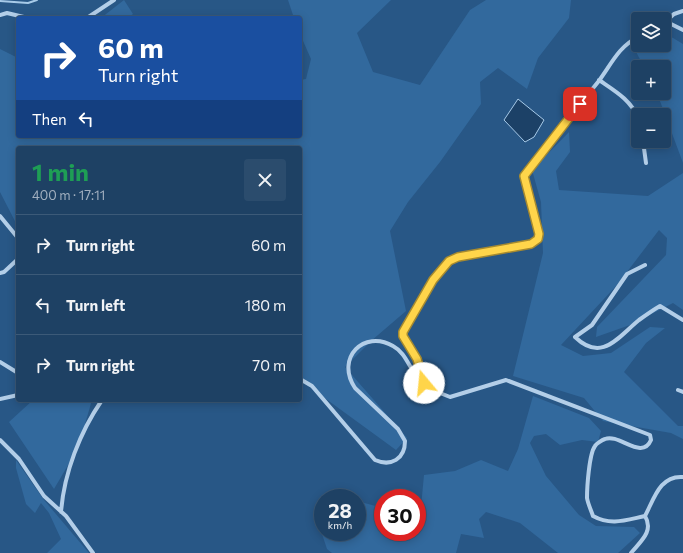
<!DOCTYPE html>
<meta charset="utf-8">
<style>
:root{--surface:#1e4164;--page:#2b4c6d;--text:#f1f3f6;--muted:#a1afbf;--line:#3c5a78}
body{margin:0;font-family:Commissioner,sans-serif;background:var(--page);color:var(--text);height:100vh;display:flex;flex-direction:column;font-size:15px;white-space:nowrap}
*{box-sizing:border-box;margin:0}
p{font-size:13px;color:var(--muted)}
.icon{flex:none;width:22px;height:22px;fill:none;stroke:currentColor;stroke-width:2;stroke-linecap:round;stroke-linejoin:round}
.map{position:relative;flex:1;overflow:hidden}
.drawer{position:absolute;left:16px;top:146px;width:286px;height:256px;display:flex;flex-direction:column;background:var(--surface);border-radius:4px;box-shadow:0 2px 10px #0003,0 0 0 1px var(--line)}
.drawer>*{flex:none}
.banner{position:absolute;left:16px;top:16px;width:286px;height:122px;border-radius:4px;box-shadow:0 2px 10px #0003,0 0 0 1px var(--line);background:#1a4fa0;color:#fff;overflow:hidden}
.fabs{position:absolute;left:631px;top:12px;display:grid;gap:8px}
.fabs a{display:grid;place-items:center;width:40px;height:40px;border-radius:4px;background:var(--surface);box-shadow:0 2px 10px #0003,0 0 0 1px var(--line);font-size:20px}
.speed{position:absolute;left:314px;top:489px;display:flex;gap:8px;font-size:20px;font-weight:700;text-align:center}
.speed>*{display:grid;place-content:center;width:52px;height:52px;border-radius:50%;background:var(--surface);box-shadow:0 2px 10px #0003,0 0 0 1px var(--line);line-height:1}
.speed small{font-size:10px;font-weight:400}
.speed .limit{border:6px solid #d22;background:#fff;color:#111}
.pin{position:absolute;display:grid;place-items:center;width:34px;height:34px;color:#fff;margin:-17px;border-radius:8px;box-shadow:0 2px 6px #0006}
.me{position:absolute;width:44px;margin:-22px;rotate:343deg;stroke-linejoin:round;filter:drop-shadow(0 0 3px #0008)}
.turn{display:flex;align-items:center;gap:14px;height:84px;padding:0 16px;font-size:18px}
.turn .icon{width:52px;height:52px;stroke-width:2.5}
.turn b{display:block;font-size:28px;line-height:34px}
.then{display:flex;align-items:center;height:38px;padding:0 16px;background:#0003;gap:8px;font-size:15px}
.round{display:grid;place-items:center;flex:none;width:42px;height:42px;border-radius:4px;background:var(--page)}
.head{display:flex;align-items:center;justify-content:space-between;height:68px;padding:0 16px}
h1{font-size:24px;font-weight:700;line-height:30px;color:#1e9e55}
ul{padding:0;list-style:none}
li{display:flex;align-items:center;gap:12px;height:60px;padding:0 16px;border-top:1px solid var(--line)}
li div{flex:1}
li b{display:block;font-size:15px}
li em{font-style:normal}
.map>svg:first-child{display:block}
.green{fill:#32699d}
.water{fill:#1c4167;stroke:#a7cae8}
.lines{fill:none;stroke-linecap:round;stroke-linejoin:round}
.stream{stroke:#a7cae8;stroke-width:2}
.minor{stroke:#b3cee8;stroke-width:4}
.route-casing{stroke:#a68a30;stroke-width:10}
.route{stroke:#ffd54a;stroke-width:7}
</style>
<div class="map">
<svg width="683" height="553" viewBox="0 0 683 553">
<rect width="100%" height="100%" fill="#285786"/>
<path class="green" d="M124 0 133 14 128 18H101Z
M288 0H391L357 33 373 72 420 85 470 10 486 0H571L569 18 538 58 527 89 498 68 480 82 481 104 440 162 408 202 390 231 406 311 371 341 345 367 407 438 396 450 300 380V148H18V227L0 192V49L18 58V136H300V80L306 79 311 59 300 34V18H294Z
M668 35 683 44V163L657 93H664V67H644L633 46 664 45V36Z
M569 132 570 152 556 171 559 190 648 196 683 173V310L673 303 630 325 596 337 597 327 666 255 667 238 659 230 617 285 561 345 583 356 611 353 650 327 665 328 646 343 624 372 678 426H683V439L671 433 603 421 584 398 513 376 543 253 541 202 532 170Z
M533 396 589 418 601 431 598 442 582 440 560 445 546 434 534 436 530 443 546 476 579 515 596 526 634 527 640 533 618 553H558L520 523 486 512 479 519 484 538 461 534 456 553H332L327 549 314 510 323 506V532H357V501L383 508V532H417V509L421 507 424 475 455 471 481 460 508 471 518 449Z
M33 400H92L78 448 54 489 9 422Z
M16 460 44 500 89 553H47L61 539 49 513 41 503 35 513 26 504 16 468Z"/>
<path class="water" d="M518 99 544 120 534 137 525 142 504 120Z"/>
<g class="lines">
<path class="stream" d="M0 1 28 3 37 0"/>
<path class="minor" d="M0 15 7 13 28 18
M87 18 114 0
M667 22 683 30
M664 23 674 14 683 11
M599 80C615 91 631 100 638 118
M643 141 646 163
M0 216 18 238
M645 265 627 274 592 325 575 337C602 363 618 337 639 320 646 315 653 310 660 306L683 320
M0 273 4 272 18 259
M0 362 18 373
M300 379 312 386 375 460C391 467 405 459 405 441L398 429 355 388C335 358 364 329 393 346 408 354 410 374 424 383
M678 390 683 392
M0 399 18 395
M0 440 19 459 44 496 66 516 93 553
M61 512C64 473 80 432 102 400
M645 516C654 499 660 475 683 477
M631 553C641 541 654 531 645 516 626 520 611 526 593 516 591 510 588 504 587 498 587 488 589 454 595 446 596 444 602 440 605 439 619 433 642 461 651 440L650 435 506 380 450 397 430 389 424 383 417 359 403 336V332L433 280 449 261 458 257 531 244 538 239 539 235 524 176C548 145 573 113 598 82 611 65 618 47 638 37"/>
</g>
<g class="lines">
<defs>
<path id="route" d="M424 383 417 359 403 336V332L433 280 449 261 458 257 531 244 538 239 539 234 524 176 580 104"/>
</defs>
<use href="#route" class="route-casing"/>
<use href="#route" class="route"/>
</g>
</svg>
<div class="fabs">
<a><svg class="icon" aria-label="layers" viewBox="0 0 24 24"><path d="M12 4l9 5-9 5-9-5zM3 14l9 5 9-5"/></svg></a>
<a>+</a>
<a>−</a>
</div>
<div class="speed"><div>28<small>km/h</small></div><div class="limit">30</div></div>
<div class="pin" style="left:580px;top:104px;background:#d93025"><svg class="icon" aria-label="arrive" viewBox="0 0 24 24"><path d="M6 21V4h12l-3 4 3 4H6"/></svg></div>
<svg class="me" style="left:424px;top:383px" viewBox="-20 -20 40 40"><circle r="19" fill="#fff"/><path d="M0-13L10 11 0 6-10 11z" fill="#ffd54a"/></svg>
<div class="banner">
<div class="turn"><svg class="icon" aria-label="right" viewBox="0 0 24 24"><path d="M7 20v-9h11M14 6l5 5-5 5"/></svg><div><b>60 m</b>Turn right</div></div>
<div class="then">Then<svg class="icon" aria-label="left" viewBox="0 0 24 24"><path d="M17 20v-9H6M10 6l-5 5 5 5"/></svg></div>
</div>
<section class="drawer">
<div class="head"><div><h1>1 min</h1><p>400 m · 17:11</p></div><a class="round"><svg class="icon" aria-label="close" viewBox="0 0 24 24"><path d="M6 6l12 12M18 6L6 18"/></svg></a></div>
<ul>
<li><svg class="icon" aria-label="right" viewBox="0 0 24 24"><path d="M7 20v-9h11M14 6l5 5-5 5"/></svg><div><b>Turn right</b></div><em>60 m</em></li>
<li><svg class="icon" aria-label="left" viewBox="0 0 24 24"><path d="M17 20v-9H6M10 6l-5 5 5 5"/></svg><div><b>Turn left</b></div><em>180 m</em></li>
<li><svg class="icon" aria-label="right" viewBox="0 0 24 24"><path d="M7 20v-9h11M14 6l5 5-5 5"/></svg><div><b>Turn right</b></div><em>70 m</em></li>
</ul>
</section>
</div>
